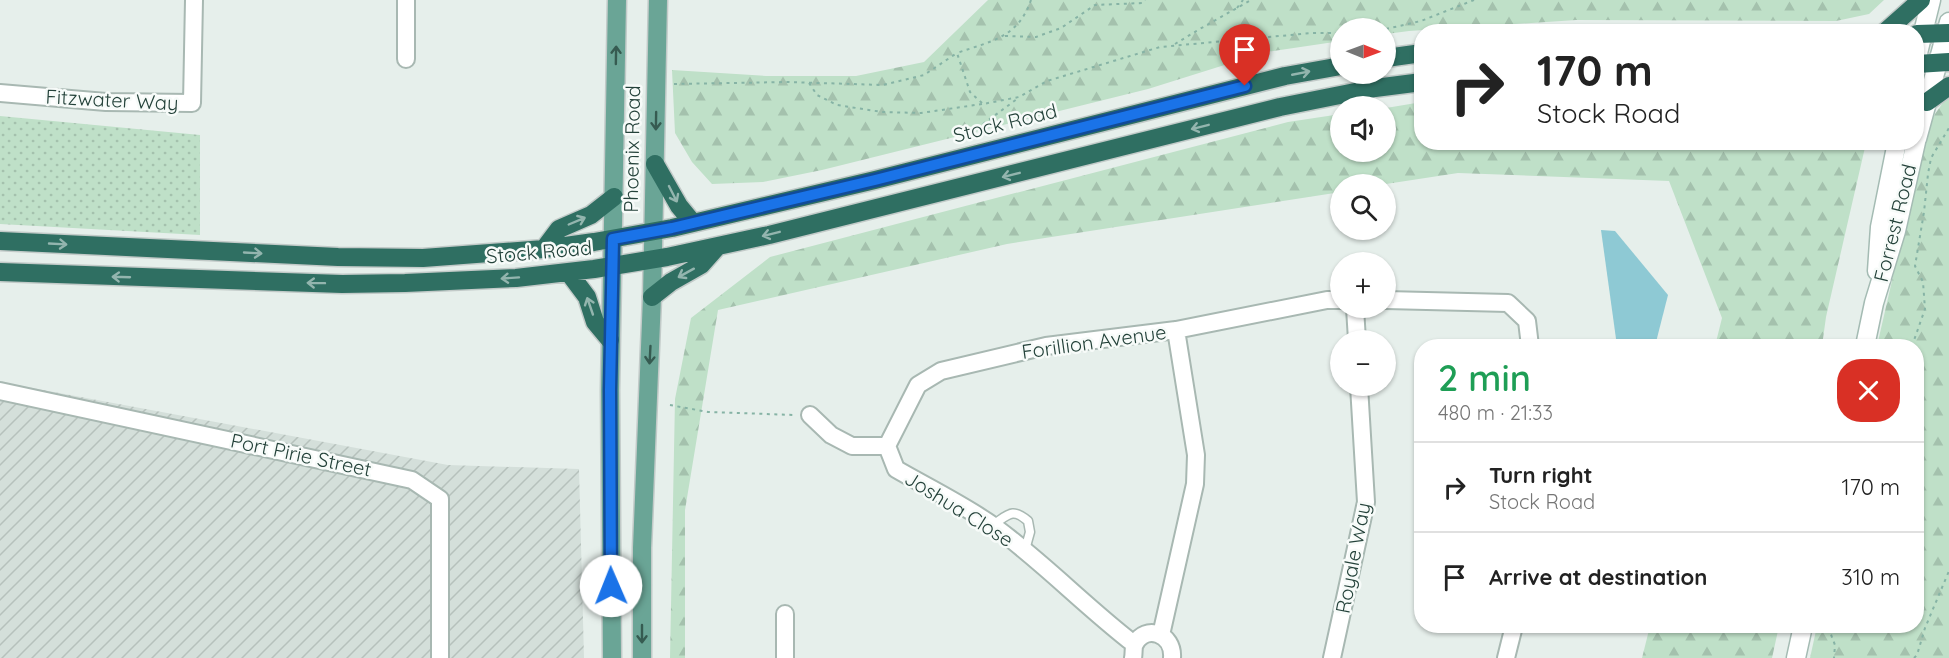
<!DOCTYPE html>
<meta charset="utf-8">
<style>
:root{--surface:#fff;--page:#f2f2f2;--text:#222;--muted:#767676;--line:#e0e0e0}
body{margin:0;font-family:Quicksand,sans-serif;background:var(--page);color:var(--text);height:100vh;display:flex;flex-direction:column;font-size:22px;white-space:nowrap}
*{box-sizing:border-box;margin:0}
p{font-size:20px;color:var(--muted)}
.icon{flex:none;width:33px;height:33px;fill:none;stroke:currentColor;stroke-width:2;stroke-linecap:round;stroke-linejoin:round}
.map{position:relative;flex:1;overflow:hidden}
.panel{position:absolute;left:1414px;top:339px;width:510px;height:294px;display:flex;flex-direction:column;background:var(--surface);border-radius:24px;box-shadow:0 2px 4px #0004}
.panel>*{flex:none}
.banner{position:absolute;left:1414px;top:24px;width:510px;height:126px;border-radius:24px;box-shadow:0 2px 4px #0004;background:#fff;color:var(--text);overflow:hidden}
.needle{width:39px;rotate:91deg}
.fabs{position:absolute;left:1330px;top:18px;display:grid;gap:12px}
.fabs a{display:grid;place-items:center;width:66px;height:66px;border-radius:50%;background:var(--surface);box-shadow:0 2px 4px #0004;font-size:30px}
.pin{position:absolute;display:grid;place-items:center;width:51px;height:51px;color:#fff;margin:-62px -26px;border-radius:50% 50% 50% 0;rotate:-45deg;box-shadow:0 0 6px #0007}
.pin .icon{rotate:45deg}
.me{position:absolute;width:66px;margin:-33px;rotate:359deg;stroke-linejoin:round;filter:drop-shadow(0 0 4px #0008)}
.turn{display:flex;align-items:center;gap:21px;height:126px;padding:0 24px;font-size:27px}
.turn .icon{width:78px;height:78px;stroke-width:2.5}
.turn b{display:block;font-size:42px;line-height:51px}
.round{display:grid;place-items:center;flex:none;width:63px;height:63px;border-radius:24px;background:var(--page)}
.summary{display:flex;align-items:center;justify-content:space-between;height:102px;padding:0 24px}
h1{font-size:36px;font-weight:600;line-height:45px;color:#1e9e55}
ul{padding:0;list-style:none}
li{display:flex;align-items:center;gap:18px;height:90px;padding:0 24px;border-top:2px solid var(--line)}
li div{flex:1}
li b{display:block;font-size:22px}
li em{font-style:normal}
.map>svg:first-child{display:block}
.industrial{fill:url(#industrial-furrows)}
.grass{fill:url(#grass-dots)}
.forest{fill:url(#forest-firs)}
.water{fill:#8ec9d4}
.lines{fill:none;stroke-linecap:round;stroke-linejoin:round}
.lane-casing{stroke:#a8b8b2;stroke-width:11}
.street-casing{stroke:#a8b8b2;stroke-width:20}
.secondary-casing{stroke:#a4bbb3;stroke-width:21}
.primary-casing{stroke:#c2cac8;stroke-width:21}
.highway-casing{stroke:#c2cac8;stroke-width:21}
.path{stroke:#86b3a5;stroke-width:2;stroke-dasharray:3 4.5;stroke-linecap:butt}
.lane{stroke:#fff;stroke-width:8}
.street{stroke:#fff;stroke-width:16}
.secondary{stroke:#fff;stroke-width:18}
.primary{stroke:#6aa596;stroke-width:18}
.highway{stroke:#2f6f62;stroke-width:18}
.oneway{stroke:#365b51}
.oneway2{stroke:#93b5ae}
.route-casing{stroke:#114b97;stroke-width:15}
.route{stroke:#1a73e8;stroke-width:10}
.labels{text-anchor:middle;stroke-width:5;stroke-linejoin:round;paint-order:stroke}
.street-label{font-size:20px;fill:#24423a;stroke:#f7fbf9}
</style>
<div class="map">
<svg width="1949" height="658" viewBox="0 0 1949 658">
<defs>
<pattern id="industrial-furrows" width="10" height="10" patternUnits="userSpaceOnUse" patternTransform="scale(1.5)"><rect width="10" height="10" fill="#d4dfda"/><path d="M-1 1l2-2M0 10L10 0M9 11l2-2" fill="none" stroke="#b6c1bc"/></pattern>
<pattern id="grass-dots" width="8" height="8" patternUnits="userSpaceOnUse" patternTransform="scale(1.5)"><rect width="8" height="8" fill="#bfe0c8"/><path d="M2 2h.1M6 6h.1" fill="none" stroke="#a4c1ad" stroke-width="1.8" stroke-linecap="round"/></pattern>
<pattern id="forest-firs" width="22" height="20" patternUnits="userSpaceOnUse" patternTransform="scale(1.5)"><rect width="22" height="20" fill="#bfe0c8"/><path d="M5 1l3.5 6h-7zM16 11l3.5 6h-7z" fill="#a4c1ad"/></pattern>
</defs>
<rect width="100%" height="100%" fill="#e6efeb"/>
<path class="industrial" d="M0 382 448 465 579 469 584 658H0Z"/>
<path class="grass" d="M0 116 200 135V235L0 224Z"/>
<path class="forest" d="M988 0H1884L1869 14 1836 21 1576 20 1409 31 1386 34V28H1341V41L1266 52 1148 89 822 170 763 182 712 184 692 162 675 133 672 70 766 76H856L924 62Z
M1949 94V658H1810L1817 626H1917V346H1877L1925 137 1935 114Z
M1422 102V142L1866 143 1826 317 1822 346H1715L1722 318 1669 181 1458 173 1386 184H1341V192L1007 244 718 310 685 510V658H670L675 399 691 318 770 257 1288 122 1341 114V152H1386V108Z
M1650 626H1779L1772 658H1642Z"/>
<path class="water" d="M1601 230 1615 231 1668 295 1655 346H1617Z"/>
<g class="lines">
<defs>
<path id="lane" d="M993 525C1008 515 1012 507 1028 521L1030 532 1025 550"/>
<path id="street" d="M406 0V59
M0 93 106 102 192 103 194 0
M1386 300 1508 303 1527 321 1530 346
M1355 308 1357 340
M0 391 412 480 440 499V658
M810 415 831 435 852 446H887
M887 446 918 385 941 371 1046 346 1176 330 1327 300H1341
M887 446 896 469C927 487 966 506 995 527 1044 563 1086 607 1134 644
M785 614V658
M1161 635 1195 484 1196 455 1176 330
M1133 658C1134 654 1133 647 1135 644 1145 624 1174 633 1172 658
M1332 658 1366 502 1359 386
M1506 658 1514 626"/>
<path id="secondary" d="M1917 57 1931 0
M1917 139 1949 22
M1877 271 1880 227 1897 142
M1865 346 1874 303 1896 231 1916 142
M1796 658 1803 626"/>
<path id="primary" d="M612 658 610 390 617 0
M642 658V548L652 297 658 0"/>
<path id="highway" d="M1885 32 1921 0
M1917 34 1949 33
M1386 58 1422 53
M1917 64 1949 62
M1927 102 1949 86
M655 164 679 206 693 223
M0 241 338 257 423 258 544 249 594 242 672 228 875 180 1285 76 1341 66
M544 249 559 229 591 215 614 197
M0 272 342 284 405 283 516 278 594 269 667 257 769 235 1280 107 1375 88 1422 82
M569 273 587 297 595 322 610 340
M652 297 671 282 701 265 717 247"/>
</defs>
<use href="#lane" class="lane-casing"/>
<use href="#street" class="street-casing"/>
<use href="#secondary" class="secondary-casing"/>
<use href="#primary" class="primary-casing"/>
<use href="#highway" class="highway-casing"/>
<path class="path" d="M1031 0C1018 38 991 41 957 53L970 92 983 104 1019 97 1047 81 1160 47 1312 33H1341
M1237 8 1243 0
M1386 29 1421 21 1474 0
M1005 36 1036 37 1061 28 1095 5 1143 3 1145 0
M1175 44 1198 30 1251 0
M809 83 817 95 837 105 882 112 921 113 982 104
M674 84 788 82 883 85 924 75 957 53
M971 133 1017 99
M1912 346 1925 309 1923 282 1915 266 1924 212 1928 174 1931 158 1949 128
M670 405 708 412 795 415
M1830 626V632
M1819 627 1830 632 1835 645 1834 658
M1914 658 1917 655 1925 628 1949 571"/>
<use href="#lane" class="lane"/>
<use href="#street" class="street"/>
<use href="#secondary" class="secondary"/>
<use href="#primary" class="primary"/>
<use href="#highway" class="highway"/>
</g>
<defs><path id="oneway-shaft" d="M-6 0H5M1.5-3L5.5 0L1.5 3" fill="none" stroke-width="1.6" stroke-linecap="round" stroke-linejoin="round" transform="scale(1.5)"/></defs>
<g class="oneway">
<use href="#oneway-shaft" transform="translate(616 55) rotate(-89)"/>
<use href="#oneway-shaft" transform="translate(656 121) rotate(91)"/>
<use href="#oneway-shaft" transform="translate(650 355) rotate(93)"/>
<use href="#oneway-shaft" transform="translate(642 634) rotate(90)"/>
</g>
<g class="oneway2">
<use href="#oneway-shaft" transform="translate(1301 73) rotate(-11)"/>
<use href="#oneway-shaft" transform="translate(1200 127) rotate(166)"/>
<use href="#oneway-shaft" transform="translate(1011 175) rotate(166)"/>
<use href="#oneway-shaft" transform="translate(673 194) rotate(63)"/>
<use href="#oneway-shaft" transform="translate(577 221) rotate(-23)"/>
<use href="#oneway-shaft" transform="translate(771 234) rotate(166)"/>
<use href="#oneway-shaft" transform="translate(58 244) rotate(3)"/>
<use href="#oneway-shaft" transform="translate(253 253) rotate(3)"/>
<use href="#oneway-shaft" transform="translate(686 273) rotate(151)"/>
<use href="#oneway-shaft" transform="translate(121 277) rotate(-178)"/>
<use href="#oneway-shaft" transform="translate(510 278) rotate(176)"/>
<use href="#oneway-shaft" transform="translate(316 283) rotate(-179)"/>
<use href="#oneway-shaft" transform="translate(590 306) rotate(-109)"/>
</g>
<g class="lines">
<defs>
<path id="route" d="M611 586 610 390 613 239 672 228 875 180 1245 86"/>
</defs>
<use href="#route" class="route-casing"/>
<use href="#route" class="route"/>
</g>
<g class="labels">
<g class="street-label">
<text transform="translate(112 100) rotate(3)" y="7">Fitzwater Way</text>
<text transform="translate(1005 123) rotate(-14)" y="7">Stock Road</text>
<text transform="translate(632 149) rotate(-89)" y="7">Phoenix Road</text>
<text transform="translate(1895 223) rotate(-76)" y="7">Forrest Road</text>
<text transform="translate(539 252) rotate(-5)" y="7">Stock Road</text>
<text transform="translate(1094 342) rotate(-8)" y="7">Forillion Avenue</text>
<text transform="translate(301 455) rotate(12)" y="7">Port Pirie Street</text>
<text transform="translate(959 509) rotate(32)" y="7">Joshua Close</text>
<text transform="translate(1353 558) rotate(-79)" y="7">Royale Way</text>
</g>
</g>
</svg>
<div class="fabs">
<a><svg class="needle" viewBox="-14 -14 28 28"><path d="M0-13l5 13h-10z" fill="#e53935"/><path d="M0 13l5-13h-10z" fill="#767676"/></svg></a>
<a><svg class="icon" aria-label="sound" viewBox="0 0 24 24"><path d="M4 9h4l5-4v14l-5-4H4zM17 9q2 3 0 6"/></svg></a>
<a><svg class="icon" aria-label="search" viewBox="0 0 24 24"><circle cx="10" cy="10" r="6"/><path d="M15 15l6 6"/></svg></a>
<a>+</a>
<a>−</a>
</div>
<div class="pin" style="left:1245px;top:86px;background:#d93025"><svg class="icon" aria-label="arrive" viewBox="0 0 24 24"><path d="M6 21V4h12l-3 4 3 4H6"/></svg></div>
<svg class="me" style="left:611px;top:586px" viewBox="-20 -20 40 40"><circle r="19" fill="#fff"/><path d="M0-13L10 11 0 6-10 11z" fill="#1a73e8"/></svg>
<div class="banner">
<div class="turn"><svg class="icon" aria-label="right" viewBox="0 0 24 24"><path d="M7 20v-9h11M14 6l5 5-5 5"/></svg><div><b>170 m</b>Stock Road</div></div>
</div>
<section class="panel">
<div class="summary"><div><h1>2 min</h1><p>480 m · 21:33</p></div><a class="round" style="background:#d93025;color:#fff"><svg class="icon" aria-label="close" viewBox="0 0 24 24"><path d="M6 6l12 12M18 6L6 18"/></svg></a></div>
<ul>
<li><svg class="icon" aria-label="right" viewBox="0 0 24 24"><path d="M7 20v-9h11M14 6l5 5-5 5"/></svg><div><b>Turn right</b><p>Stock Road</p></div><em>170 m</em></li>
<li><svg class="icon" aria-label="arrive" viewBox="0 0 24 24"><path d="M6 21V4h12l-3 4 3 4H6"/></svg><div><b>Arrive at destination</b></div><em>310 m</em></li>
</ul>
</section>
</div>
